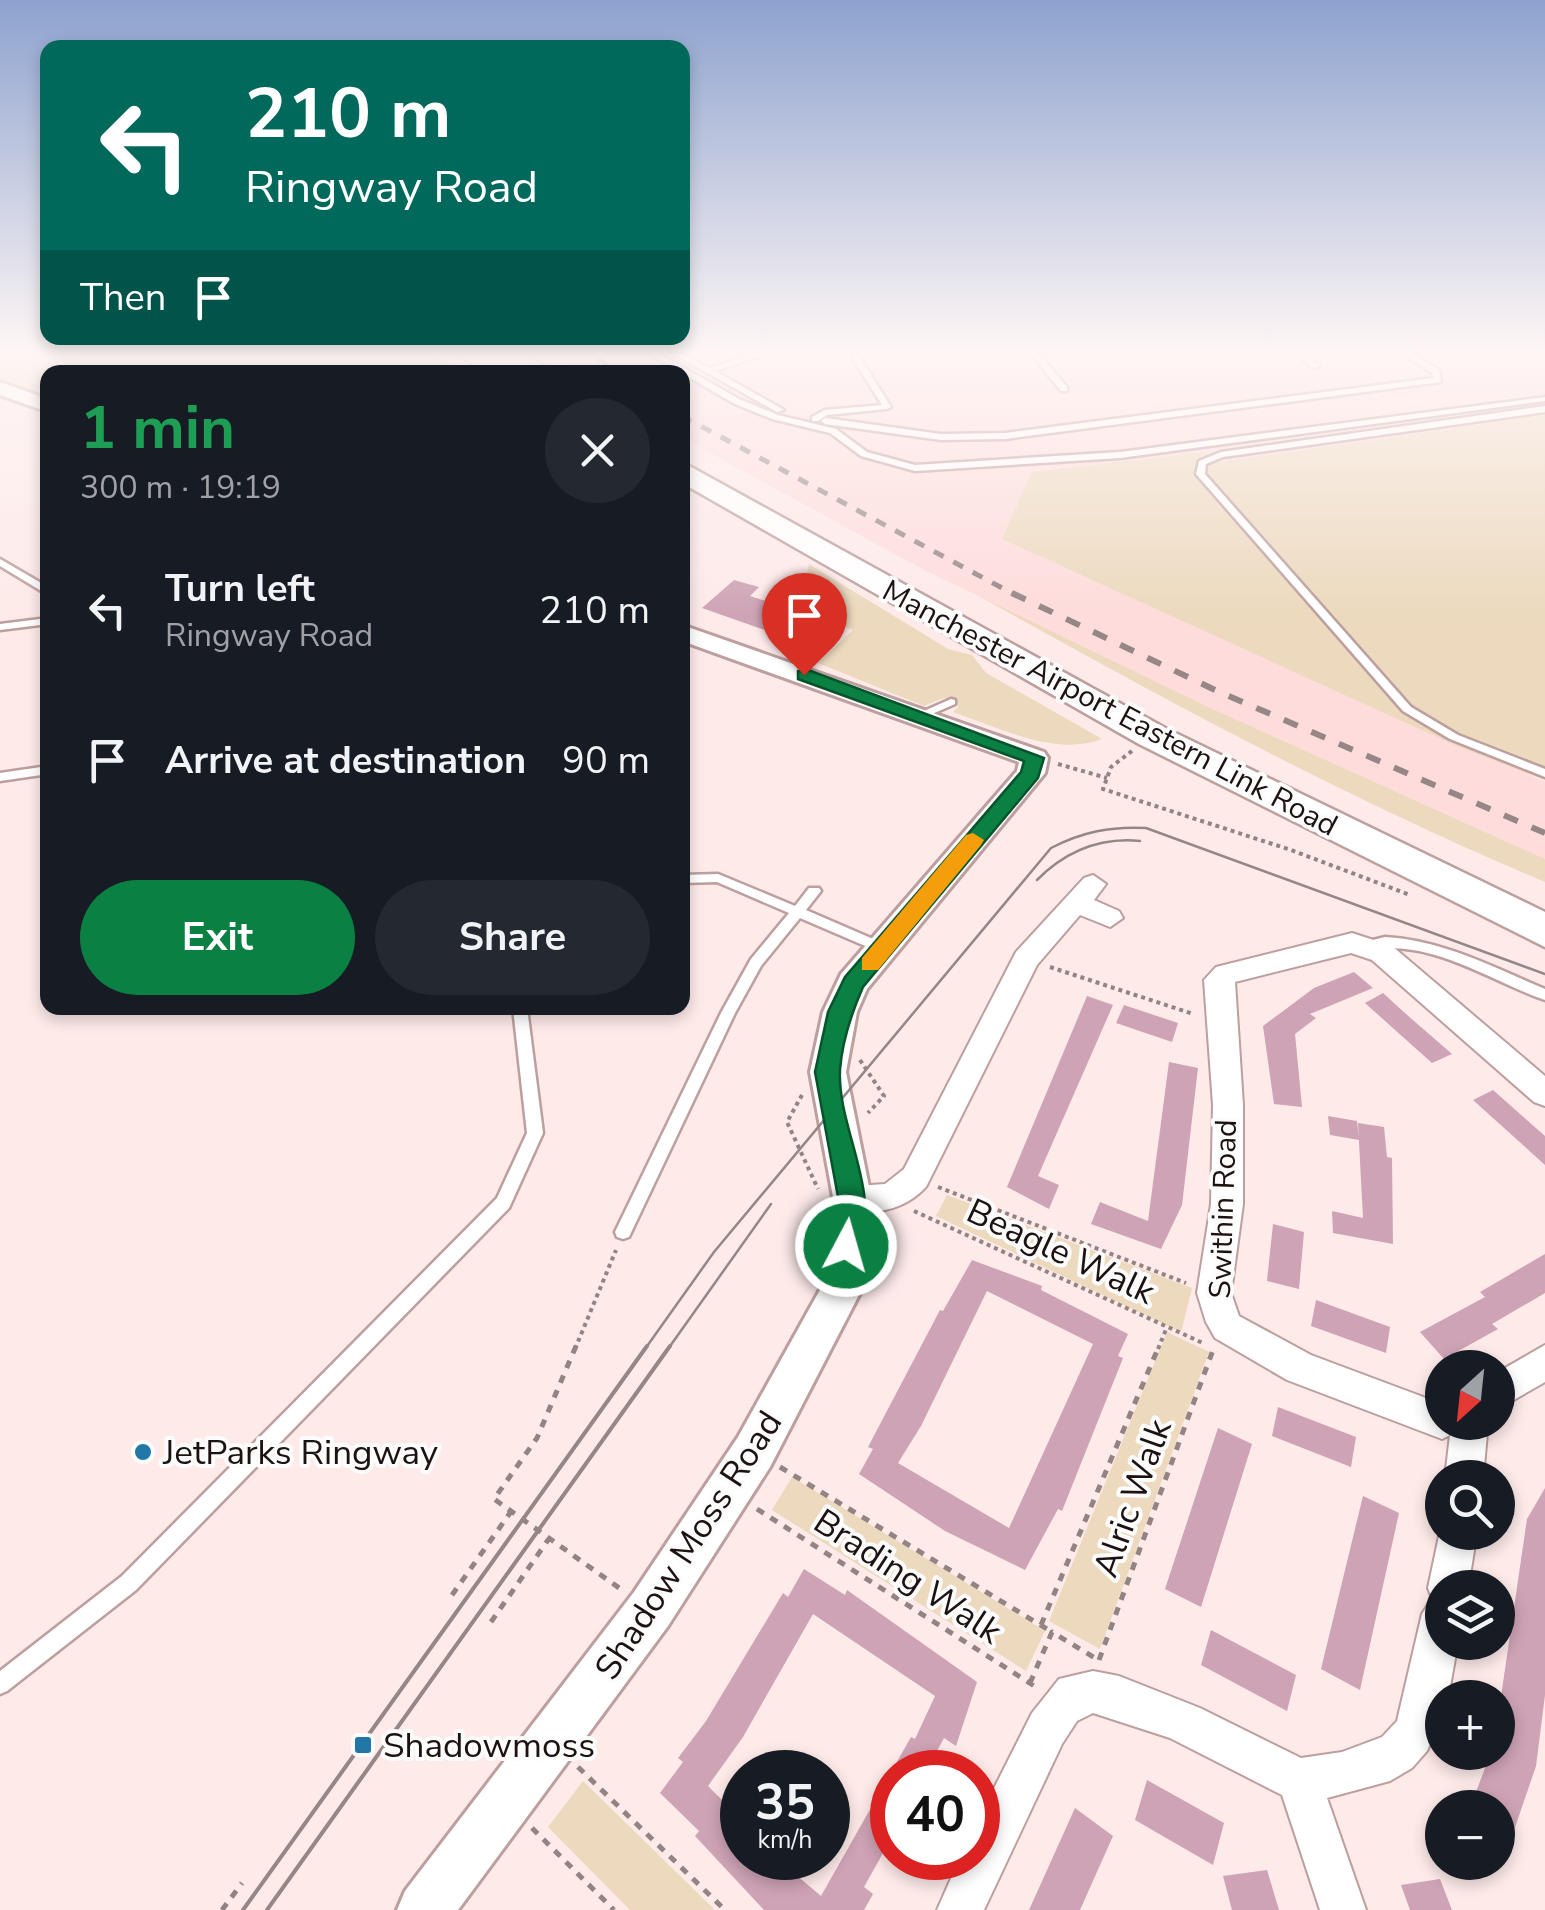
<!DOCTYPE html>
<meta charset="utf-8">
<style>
:root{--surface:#171b24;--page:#242831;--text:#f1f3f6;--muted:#9ea1a6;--accent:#0b8043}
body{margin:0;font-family:"Nunito Sans",sans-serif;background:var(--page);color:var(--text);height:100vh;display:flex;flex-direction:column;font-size:38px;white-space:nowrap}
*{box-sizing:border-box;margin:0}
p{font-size:32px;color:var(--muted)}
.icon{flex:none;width:55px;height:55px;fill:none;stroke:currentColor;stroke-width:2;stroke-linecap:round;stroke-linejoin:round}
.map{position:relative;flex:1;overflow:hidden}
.drawer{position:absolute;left:40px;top:365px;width:650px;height:650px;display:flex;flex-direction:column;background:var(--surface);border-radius:20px;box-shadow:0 5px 15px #0003}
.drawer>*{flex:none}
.hud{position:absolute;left:40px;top:40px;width:650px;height:305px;border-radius:20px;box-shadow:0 5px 15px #0003;background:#00695c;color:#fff;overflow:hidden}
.needle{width:65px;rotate:207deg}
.controls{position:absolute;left:1425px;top:1350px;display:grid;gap:20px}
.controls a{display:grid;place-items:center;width:90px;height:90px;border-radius:50%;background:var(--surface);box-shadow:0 5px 15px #0003;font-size:50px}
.speed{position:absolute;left:720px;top:1750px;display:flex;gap:20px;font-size:50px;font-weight:700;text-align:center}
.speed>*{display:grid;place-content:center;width:130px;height:130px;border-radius:50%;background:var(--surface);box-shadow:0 5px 15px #0003;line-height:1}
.speed small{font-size:25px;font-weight:400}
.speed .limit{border:15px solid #d22;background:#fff;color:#111}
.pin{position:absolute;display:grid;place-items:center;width:85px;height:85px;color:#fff;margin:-102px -42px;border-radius:50% 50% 50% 0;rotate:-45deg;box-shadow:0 0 10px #0007}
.pin .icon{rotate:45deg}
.me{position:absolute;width:110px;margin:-55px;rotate:6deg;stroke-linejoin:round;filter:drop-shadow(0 0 8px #0008)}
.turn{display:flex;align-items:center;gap:35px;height:210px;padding:0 40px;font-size:45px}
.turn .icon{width:130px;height:130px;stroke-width:2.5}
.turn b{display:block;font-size:70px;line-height:85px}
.then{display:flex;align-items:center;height:95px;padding:0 40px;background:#0003;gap:20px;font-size:38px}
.round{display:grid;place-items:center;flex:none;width:105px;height:105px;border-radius:52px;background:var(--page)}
.headline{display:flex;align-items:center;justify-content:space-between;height:170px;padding:0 40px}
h1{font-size:60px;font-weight:700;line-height:75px;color:#1e9e55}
.action{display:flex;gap:20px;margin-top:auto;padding:20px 40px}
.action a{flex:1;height:115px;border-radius:60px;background:var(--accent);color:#fff;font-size:40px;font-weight:700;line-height:115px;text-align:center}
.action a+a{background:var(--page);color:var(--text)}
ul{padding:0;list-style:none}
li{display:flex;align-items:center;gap:30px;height:150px;padding:0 40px}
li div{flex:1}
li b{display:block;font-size:38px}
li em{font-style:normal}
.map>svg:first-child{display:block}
.built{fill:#fddcdb}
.green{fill:#ecd9be}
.building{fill:#cea3b5;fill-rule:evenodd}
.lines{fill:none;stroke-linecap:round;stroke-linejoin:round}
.service-casing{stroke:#bc9f9e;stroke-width:5}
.minor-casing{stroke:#bc9f9e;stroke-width:4}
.tertiary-casing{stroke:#bc9f9e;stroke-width:6}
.trunk-casing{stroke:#bc9f9e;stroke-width:5}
.path-far1{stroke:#938383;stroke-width:4;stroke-dasharray:4 4;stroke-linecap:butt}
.path{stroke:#938383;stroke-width:5;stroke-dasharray:8 8;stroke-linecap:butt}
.service{fill:#fff;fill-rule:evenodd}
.minor{fill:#fff;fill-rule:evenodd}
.tertiary{fill:#fff;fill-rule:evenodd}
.trunk{fill:#fff;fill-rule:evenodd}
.tram-far1{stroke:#968786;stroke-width:2.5}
.tram{stroke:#968786;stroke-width:4}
.rail-far1{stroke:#968786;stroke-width:5;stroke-dasharray:11 11;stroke-linecap:butt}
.rail{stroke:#968786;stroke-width:6;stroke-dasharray:15 15;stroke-linecap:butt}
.route{fill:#0b8043;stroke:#07532c;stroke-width:2.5}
.slow{fill:#f59e0b}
.poi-dot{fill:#2178a7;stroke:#fcfcfc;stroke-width:4}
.labels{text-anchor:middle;stroke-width:8;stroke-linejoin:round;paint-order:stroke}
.street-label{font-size:30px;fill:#1d1212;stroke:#fcfcfc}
.near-street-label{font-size:35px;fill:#1d1212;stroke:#fcfcfc}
.near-poi-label{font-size:35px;fill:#1d1212;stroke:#fcfcfc;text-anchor:start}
</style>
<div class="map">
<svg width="1545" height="1910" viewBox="0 0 1545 1910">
<rect width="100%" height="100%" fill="#fdeae9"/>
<path class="built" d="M536 348H1545V780L1522 772 1545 782V859L1206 706 926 571 728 463 683 436 682 372H578Z"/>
<path class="green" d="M423 348 468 372H48L47 398 0 379V349L5 348Z
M1545 415V780L1457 746 1002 539 1032 472 1206 452 1218 462Z
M809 564 948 649 972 655 986 673 1102 739C1055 757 1000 728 953 712L959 706 944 698 924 706 818 663 853 630 797 611Z
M979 596 1206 706 1545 859V882C1350 800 1164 700 979 596Z
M947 1195 1192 1288 1181 1332 936 1216Z
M1167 1332 1209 1352 1100 1649 1049 1621Z
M792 1477 1045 1631 1026 1671 772 1510Z
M583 1781 715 1910H630L548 1827Z"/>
<path class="building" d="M734 580 759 587 750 596 782 606V636L702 608Z
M1354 972 1373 988 1310 1014 1316 1018 1295 1034 1302 1107 1274 1104 1263 1026 1314 988Z
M1383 993 1406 1014 1452 1054 1432 1063 1365 1003Z
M1087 996 1113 1005 1038 1176 1059 1185 1049 1209 1007 1187Z
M1124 1005 1178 1023 1172 1042 1116 1023Z
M1169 1062 1198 1068 1182 1205 1161 1249 1091 1224 1100 1202 1148 1221Z
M1493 1090 1545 1136V1165L1473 1100Z
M1328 1116 1357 1121 1359 1140 1330 1135Z
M1358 1123 1384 1127 1387 1157 1392 1158 1393 1244 1333 1233 1332 1211 1363 1218Z
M1273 1224 1304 1232 1299 1289 1267 1281Z
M1545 1254V1293L1492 1324 1498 1329 1444 1359 1420 1332 1485 1297 1480 1292Z
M972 1260 1042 1286 1041 1290 1128 1334 1118 1356 1123 1358 1062 1511 1058 1509 1025 1570 945 1531 859 1474 873 1449 868 1447 940 1310 943 1311ZM987 1291 1093 1344 1009 1528 898 1463 921 1426Z
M1316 1300 1390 1327 1386 1353 1311 1326Z
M1278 1407 1356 1437 1351 1467 1272 1436Z
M1218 1428 1252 1444 1201 1607 1165 1589Z
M1545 1488V1695L1536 1766 1501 1868 1498 1808H1470L1491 1752H1498V1717L1527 1519Z
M1363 1496 1399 1513 1360 1690 1321 1669Z
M804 1569 845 1595 847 1590 977 1682 956 1746 944 1738 926 1772H892V1859L883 1853 864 1887 873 1894 864 1910H764L695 1836 699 1831 660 1793 683 1762 678 1758 706 1721 783 1593 788 1597ZM813 1614 935 1696 915 1739 911 1737 821 1896 776 1858H742V1820L708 1786 743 1737Z
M1211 1630 1296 1675 1287 1711 1201 1665Z
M1147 1780 1224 1823 1213 1865 1135 1820Z
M1075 1808 1113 1836 1080 1910H1029Z
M1267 1870 1279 1910H1232L1223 1876Z
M1440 1879 1452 1910H1410L1401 1885Z"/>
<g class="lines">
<defs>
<path id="service" d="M640 348H649L739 399 778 415 836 429 867 452 915 465 1120 452 1545 397V401L1120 458 915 471 861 456 830 433 772 419 733 403Z
M663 348H672L709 368 774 348H785L715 371 784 410 777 412Z
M693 348H723C716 352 700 352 693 348Z
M1026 348H1034L1067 387V391H1061Z
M1290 348H1298L1319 366 1312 368Z
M1395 348H1430L1426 350 1410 352 1439 370 1441 382 1005 439 941 440 825 424 821 421 825 418 941 434 1005 433 1434 378 1432 373Z
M855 354 859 356 891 407 887 409 827 415 818 421H812V417L825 410 882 405 851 356Z
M1545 406V412L1223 457 1206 464 1205 474 1411 707 1458 735 1545 769V777L1450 739 1403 711 1196 474 1199 461 1221 452Z
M0 559 48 587V595L0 566Z
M48 618V624L0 630V624Z
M951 699 955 700V704L925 717H917L915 715Z
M48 766V774L0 781V773Z
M718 874 795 906 809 888H819L821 891 806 910 887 945 889 948 882 953 877 951 800 918 761 966 735 1013 629 1237 623 1239 617 1237 615 1232 721 1013 751 959 789 913 717 882 682 883V875Z
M1385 937C1442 940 1493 967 1545 989V1000C1487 980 1430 937 1366 951L1359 946 1361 943Z
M513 1008H527L543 1133 509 1208 136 1590 7 1691 0 1694V1671L122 1576 497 1198 527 1133Z"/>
<path id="minor" d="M1093 875 1106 884 1094 900 1119 911 1123 918 1110 927 1080 915 1037 965 926 1187C904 1211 871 1217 841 1207L836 1197 841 1187 885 1184 904 1169 1016 952 1084 878Z
M1352 933 1392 946 1545 1076V1106L1534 1102 1372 960 1351 953 1235 982 1243 1105V1204L1231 1293 1239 1316 1311 1355 1442 1404V1422H1488L1483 1478H1445L1450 1435 1442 1439 1287 1380 1215 1338 1206 1322 1197 1293 1211 1204 1213 1105 1204 980 1216 967Z
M1545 1345V1382L1498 1409V1372Z
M1442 1522V1532H1477L1468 1588H1442V1642H1458L1448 1698H1442V1717L1427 1751 1412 1768 1390 1781 1327 1798 1366 1910H1320L1282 1795 1170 1738 1093 1713 1077 1721 1062 1744 984 1910H937L960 1858H978V1820L1032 1713 1059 1679 1093 1671 1119 1676 1200 1708 1301 1758 1342 1752 1382 1737 1397 1721 1422 1614 1432 1598 1428 1588Z"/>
<path id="tertiary" d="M0 382 48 399V412L0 395Z
M682 625 1044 752 1048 758 1045 773 867 989 857 1012 846 1072 871 1197 861 1291 770 1467 668 1626 458 1910H397L405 1891 634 1592 738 1437 821 1288 833 1197 810 1072 823 1012 841 974 1017 771 1019 762 682 641Z"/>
<path id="trunk" d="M446 348H477L486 352 484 348H514L554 372H522L514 368 517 372H485Z
M682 462 1165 728 1545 912V947L1139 744 682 483Z"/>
</defs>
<use href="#service" class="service-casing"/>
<use href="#minor" class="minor-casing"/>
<use href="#tertiary" class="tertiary-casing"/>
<use href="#trunk" class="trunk-casing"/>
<path class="path-far1" d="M793 651 802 617
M1132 751 1111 767 1103 789 1291 850 1410 895
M1058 764 1107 778
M1050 967 1193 1014
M860 1060 884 1096 868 1113
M802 1095 787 1122 818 1189
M938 1187 1186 1283
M914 1211 1205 1344
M575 1349 616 1250
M1158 1349 1167 1327"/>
<path class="path" d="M576 1346 537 1438 494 1499 622 1590
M780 1467 1052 1632
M757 1509 1036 1687
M452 1595 510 1513
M491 1622 548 1540
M1041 1625 1159 1346
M1099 1660 1213 1350
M1030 1683 1052 1632 1095 1658
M578 1767 725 1910
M532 1828 614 1910
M222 1910 242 1883"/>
<use href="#service" class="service"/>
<use href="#minor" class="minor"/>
<use href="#tertiary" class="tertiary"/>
<use href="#trunk" class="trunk"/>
<path class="tram-far1" d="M1037 880C1066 851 1099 837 1140 841
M645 1349 714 1252 1051 848C1082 832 1111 826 1146 828L1545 974
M668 1349 771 1204"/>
<path class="tram" d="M243 1910 647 1346
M267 1910 670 1346"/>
<path class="rail-far1" d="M579 348 620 372
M682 416 1017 596"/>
<path class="rail" d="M1012 593 1215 690 1545 833"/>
</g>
<linearGradient id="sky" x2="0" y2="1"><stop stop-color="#8da2ce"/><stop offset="0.57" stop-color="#fef6f5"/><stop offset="1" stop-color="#fef6f5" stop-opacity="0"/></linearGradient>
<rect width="1545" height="615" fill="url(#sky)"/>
<path class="route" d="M798 671H811L1044 758 1038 778 863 987C852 1012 842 1042 840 1070 837 1130 885 1195 856 1255L846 1258 837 1255 833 1246 838 1197 815 1072 828 1012 845 977 1021 772 1024 761 798 679Z"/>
<path class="slow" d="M973 833 984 840 981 845 878 970H862V958L966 835Z"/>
<g class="poi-dot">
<circle cx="143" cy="1452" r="10"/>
<rect x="353" y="1735" width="20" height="20" rx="5"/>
</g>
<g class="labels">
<g class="street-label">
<text transform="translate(1110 708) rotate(28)" y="10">Manchester Airport Eastern Link Road</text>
<text transform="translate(1223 1209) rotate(-88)" y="10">Swithin Road</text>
</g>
<g class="near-street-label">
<text transform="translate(1061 1251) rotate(25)" y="12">Beagle Walk</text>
<text transform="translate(1132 1498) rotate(-70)" y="12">Alric Walk</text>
<text transform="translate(688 1545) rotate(-57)" y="12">Shadow Moss Road</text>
<text transform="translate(908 1576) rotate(33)" y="12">Brading Walk</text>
</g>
<g class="near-poi-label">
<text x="163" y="1464">JetParks Ringway</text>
<text x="383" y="1757">Shadowmoss</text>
</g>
</g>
</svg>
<div class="controls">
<a><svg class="needle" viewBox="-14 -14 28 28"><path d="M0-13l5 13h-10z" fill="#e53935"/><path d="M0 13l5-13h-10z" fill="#9ea1a6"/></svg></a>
<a><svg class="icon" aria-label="search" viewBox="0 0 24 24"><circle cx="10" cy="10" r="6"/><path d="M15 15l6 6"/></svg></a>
<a><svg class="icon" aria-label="layers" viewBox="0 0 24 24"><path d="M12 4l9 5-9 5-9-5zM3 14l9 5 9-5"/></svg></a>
<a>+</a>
<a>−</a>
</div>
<div class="speed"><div>35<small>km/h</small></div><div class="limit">40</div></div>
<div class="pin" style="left:804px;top:675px;background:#d93025"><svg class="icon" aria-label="arrive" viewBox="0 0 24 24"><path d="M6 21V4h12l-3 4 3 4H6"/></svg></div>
<svg class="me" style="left:846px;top:1246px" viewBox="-20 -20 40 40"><circle r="17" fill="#0b8043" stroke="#fff" stroke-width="3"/><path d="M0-11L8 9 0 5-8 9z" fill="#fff"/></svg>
<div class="hud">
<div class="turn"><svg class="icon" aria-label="left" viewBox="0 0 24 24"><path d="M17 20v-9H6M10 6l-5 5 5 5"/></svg><div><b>210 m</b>Ringway Road</div></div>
<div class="then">Then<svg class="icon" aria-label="arrive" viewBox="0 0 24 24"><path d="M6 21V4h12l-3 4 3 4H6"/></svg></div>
</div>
<section class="drawer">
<div class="headline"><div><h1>1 min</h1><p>300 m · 19:19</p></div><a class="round"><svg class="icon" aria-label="close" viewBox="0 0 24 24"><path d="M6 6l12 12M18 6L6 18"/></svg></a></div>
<ul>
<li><svg class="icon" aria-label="left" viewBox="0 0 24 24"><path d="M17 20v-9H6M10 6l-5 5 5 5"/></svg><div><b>Turn left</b><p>Ringway Road</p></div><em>210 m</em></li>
<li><svg class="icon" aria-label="arrive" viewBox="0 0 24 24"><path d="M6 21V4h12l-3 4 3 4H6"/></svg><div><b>Arrive at destination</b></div><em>90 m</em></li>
</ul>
<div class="action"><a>Exit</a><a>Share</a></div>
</section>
</div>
